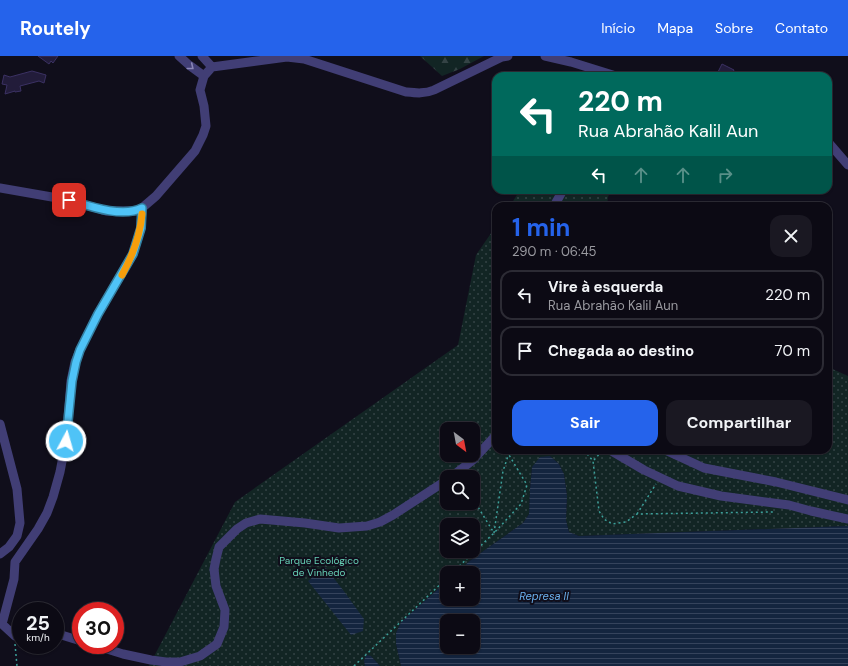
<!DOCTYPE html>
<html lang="pt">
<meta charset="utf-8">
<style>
:root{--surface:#0c0a14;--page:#1a1822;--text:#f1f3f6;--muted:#9a9aa0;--line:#2c2b34;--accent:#2563eb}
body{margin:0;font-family:"DM Sans",sans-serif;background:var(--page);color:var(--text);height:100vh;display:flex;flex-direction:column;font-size:15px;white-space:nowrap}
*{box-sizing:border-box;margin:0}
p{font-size:13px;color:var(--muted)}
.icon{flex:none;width:22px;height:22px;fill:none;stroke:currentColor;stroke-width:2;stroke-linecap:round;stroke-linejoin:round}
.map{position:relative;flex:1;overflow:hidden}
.panel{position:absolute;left:492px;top:146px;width:340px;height:252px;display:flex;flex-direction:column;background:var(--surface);border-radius:12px;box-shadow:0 1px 3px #0004,0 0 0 1px var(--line)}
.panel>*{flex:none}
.top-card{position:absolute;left:492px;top:16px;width:340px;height:122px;border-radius:12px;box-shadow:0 1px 3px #0004,0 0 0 1px var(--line);background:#00695c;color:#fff;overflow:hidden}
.needle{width:26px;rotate:148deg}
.buttons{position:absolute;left:440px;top:366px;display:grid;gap:8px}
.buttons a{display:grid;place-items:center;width:40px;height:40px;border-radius:8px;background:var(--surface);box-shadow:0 1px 3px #0004,0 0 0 1px var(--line);font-size:20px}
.speed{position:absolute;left:12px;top:546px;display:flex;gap:8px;font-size:20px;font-weight:700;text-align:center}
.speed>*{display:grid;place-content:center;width:52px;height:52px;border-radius:50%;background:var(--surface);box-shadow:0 1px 3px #0004,0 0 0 1px var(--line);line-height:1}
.speed small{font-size:10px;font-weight:400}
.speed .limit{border:6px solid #d22;background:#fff;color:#111}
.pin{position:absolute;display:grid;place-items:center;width:34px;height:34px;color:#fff;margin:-17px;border-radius:8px;box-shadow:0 2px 6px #0006}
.me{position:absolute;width:44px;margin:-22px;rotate:6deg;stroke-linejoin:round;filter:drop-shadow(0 0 3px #0008)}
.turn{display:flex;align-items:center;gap:14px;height:84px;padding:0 20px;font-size:18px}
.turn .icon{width:52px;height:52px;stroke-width:2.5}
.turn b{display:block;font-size:28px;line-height:34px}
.lanes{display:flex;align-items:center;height:38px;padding:0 20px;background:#0003;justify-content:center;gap:20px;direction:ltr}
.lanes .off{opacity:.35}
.round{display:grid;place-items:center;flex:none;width:42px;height:42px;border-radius:12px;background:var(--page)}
.summary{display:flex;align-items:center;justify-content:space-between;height:68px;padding:0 20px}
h1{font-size:24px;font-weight:700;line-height:30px;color:var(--accent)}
.action{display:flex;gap:8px;margin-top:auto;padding:8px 20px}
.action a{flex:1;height:46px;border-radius:12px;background:var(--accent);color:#fff;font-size:16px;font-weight:700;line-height:46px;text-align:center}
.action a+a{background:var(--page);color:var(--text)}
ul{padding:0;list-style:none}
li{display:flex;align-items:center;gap:12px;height:50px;margin:0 8px 6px;padding:0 12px;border:2px solid var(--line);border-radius:12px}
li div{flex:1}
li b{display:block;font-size:15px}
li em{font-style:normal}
header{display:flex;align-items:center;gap:24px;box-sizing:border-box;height:56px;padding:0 20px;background:var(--accent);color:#fff}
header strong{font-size:19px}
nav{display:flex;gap:22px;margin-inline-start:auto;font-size:14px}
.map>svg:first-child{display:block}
.grass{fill:url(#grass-dots);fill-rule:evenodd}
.forest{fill:url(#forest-firs)}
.water{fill:url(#water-rules);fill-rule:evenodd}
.building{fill:#221c3a;stroke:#3b3163}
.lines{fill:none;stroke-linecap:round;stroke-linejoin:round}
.path{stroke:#3ca09a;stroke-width:1.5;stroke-dasharray:2 3;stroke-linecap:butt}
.minor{stroke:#413e75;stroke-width:9}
.oneway{stroke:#8a86b7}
.route-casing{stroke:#337fa1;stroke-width:10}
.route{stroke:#4fc3f7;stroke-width:7}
.slow{stroke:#f59e0b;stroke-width:7}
.labels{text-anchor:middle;stroke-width:4;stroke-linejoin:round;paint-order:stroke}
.park-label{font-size:10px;fill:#65ceb4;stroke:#100e1b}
.water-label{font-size:11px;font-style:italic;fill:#6aafec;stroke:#100e1b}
</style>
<header>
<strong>Routely</strong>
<nav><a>Início</a><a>Mapa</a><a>Sobre</a><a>Contato</a></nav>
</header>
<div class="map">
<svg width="848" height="610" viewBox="0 0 848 610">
<defs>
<pattern id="grass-dots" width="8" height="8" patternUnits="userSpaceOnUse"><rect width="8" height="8" fill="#122524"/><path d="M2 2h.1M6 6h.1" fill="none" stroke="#344345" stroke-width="1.8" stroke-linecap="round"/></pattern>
<pattern id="forest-firs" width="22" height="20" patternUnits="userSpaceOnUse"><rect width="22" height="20" fill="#122524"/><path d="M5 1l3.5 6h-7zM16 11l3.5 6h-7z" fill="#344345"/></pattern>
<pattern id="water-rules" width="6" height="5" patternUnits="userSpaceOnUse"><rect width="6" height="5" fill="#14253f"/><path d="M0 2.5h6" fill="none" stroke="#35435c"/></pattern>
</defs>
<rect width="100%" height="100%" fill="#100e1b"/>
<path class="grass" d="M520 134H611L608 141 607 150H510Z
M496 170V394H828V311L848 320V470L579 480 569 476 566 464 567 440 564 418 559 408 550 400 532 411 530 433 529 458 523 467 472 503 456 517H447V525L401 566 396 577V588L401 610H380L371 600 364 605 365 610H149L235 446 458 289 476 199ZM447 373H473V399H447ZM447 421H473V447H447ZM447 469H473V495H447Z"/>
<path class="forest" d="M420 0H484L460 13 442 20Z"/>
<path class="water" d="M550 400 559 408 564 418 567 440 566 464 569 476 579 480 848 470V610H401L396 588V577L401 566 447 525V543H473V517H456L472 503 523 467 529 458 530 433 532 411 540 401ZM447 565H473V591H447Z
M325 511 343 534 364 563 363 575 351 579 308 525Z
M366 599 371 600 380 610H365L364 605Z"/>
<path class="building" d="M38 0H58L53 7 51 5 49 8Z
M722 8 734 14 731 20H716Z
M32 15 46 19 44 27 39 25 20 30 21 35 15 36V35L5 38 7 29 2 28 4 19 10 21Z"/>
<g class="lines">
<path class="path" d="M584 394 593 405 599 455 604 463 612 468 626 466 637 458 773 456
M594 404 602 395
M473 443 494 477
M637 458 656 428
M494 477 503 415 510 394
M452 517 494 477 521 448 527 429 509 399
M15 588 17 610
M354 610 447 522"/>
<path class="minor" d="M179 0 189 9 204 20
M202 0 212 11
M545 0 571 6 616 20
M212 11 287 1 304 3 406 36C416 37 425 38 434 34L502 1 508 0
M828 86 848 109
M0 132 69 144 106 155H136L142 152 156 140 195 95 203 79 206 70 204 50 200 34 204 20 212 11
M554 150 563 134
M0 368 17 433 20 467 17 480 9 491 0 498
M610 394 644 414 678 430 721 440 789 449 811 455 848 463
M665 394 704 412 776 426 848 444
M451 421 473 404 496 379
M21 577 15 580 2 568 14 523 15 506 38 473 47 457 53 441 60 416 64 395 67 375 71 325 75 306 80 294 98 258 133 198 141 172 142 152
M55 577 81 585
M94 589 123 598 151 604 166 606H180L200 600 217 588 224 571 225 554 216 530 214 513 216 503 219 491 237 473 246 467 260 463 305 467 339 472 367 470 380 466 393 459 447 424"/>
</g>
<defs><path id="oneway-chevron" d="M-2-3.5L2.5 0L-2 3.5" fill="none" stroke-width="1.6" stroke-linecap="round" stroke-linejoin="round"/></defs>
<use class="oneway" href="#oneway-chevron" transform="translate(191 11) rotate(39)"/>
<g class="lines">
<defs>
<path id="route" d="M66 385 72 325 76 306 80 294 98 258 133 198 141 172 142 152C122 162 89 150 69 144"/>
</defs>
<use href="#route" class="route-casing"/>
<use href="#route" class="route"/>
<path class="slow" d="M122 219C133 199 140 181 142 158"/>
</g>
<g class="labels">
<g class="park-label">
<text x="319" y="508">Parque Ecológico<tspan x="319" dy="12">de Vinhedo</tspan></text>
</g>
<g class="water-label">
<text x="544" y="544">Represa II</text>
</g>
</g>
</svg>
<div class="buttons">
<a><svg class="needle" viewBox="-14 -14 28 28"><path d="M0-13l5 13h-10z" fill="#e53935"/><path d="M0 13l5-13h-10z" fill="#9a9aa0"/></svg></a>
<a><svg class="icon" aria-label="search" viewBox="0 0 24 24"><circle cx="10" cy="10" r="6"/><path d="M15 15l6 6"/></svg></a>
<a><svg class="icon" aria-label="layers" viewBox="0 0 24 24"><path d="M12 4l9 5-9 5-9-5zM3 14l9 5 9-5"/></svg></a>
<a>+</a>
<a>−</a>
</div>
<div class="speed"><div>25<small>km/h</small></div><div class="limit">30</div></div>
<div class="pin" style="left:69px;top:144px;background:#d93025"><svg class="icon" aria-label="arrive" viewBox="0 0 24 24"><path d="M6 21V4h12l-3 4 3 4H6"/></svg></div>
<svg class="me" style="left:66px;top:385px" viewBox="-20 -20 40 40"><circle r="17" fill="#4fc3f7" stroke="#fff" stroke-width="3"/><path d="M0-11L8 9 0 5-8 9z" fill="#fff"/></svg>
<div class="top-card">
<div class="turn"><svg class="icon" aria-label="left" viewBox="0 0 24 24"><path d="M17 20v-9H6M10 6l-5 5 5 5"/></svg><div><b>220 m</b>Rua Abrahão Kalil Aun</div></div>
<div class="lanes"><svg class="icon" aria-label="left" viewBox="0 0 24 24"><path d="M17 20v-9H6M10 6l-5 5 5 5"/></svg><svg class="icon off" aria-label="ahead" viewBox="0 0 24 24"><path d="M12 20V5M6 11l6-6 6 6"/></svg><svg class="icon off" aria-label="ahead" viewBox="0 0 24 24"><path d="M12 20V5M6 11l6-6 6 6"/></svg><svg class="icon off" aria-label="right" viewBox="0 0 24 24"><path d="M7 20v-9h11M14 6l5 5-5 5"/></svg></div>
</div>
<section class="panel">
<div class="summary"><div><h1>1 min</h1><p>290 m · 06:45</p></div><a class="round"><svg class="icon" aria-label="close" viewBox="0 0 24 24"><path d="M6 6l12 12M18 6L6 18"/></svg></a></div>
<ul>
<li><svg class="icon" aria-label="left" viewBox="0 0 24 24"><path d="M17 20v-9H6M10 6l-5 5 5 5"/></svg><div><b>Vire à esquerda</b><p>Rua Abrahão Kalil Aun</p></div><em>220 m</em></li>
<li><svg class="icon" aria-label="arrive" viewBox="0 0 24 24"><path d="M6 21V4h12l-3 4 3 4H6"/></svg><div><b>Chegada ao destino</b></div><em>70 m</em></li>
</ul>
<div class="action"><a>Sair</a><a>Compartilhar</a></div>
</section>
</div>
